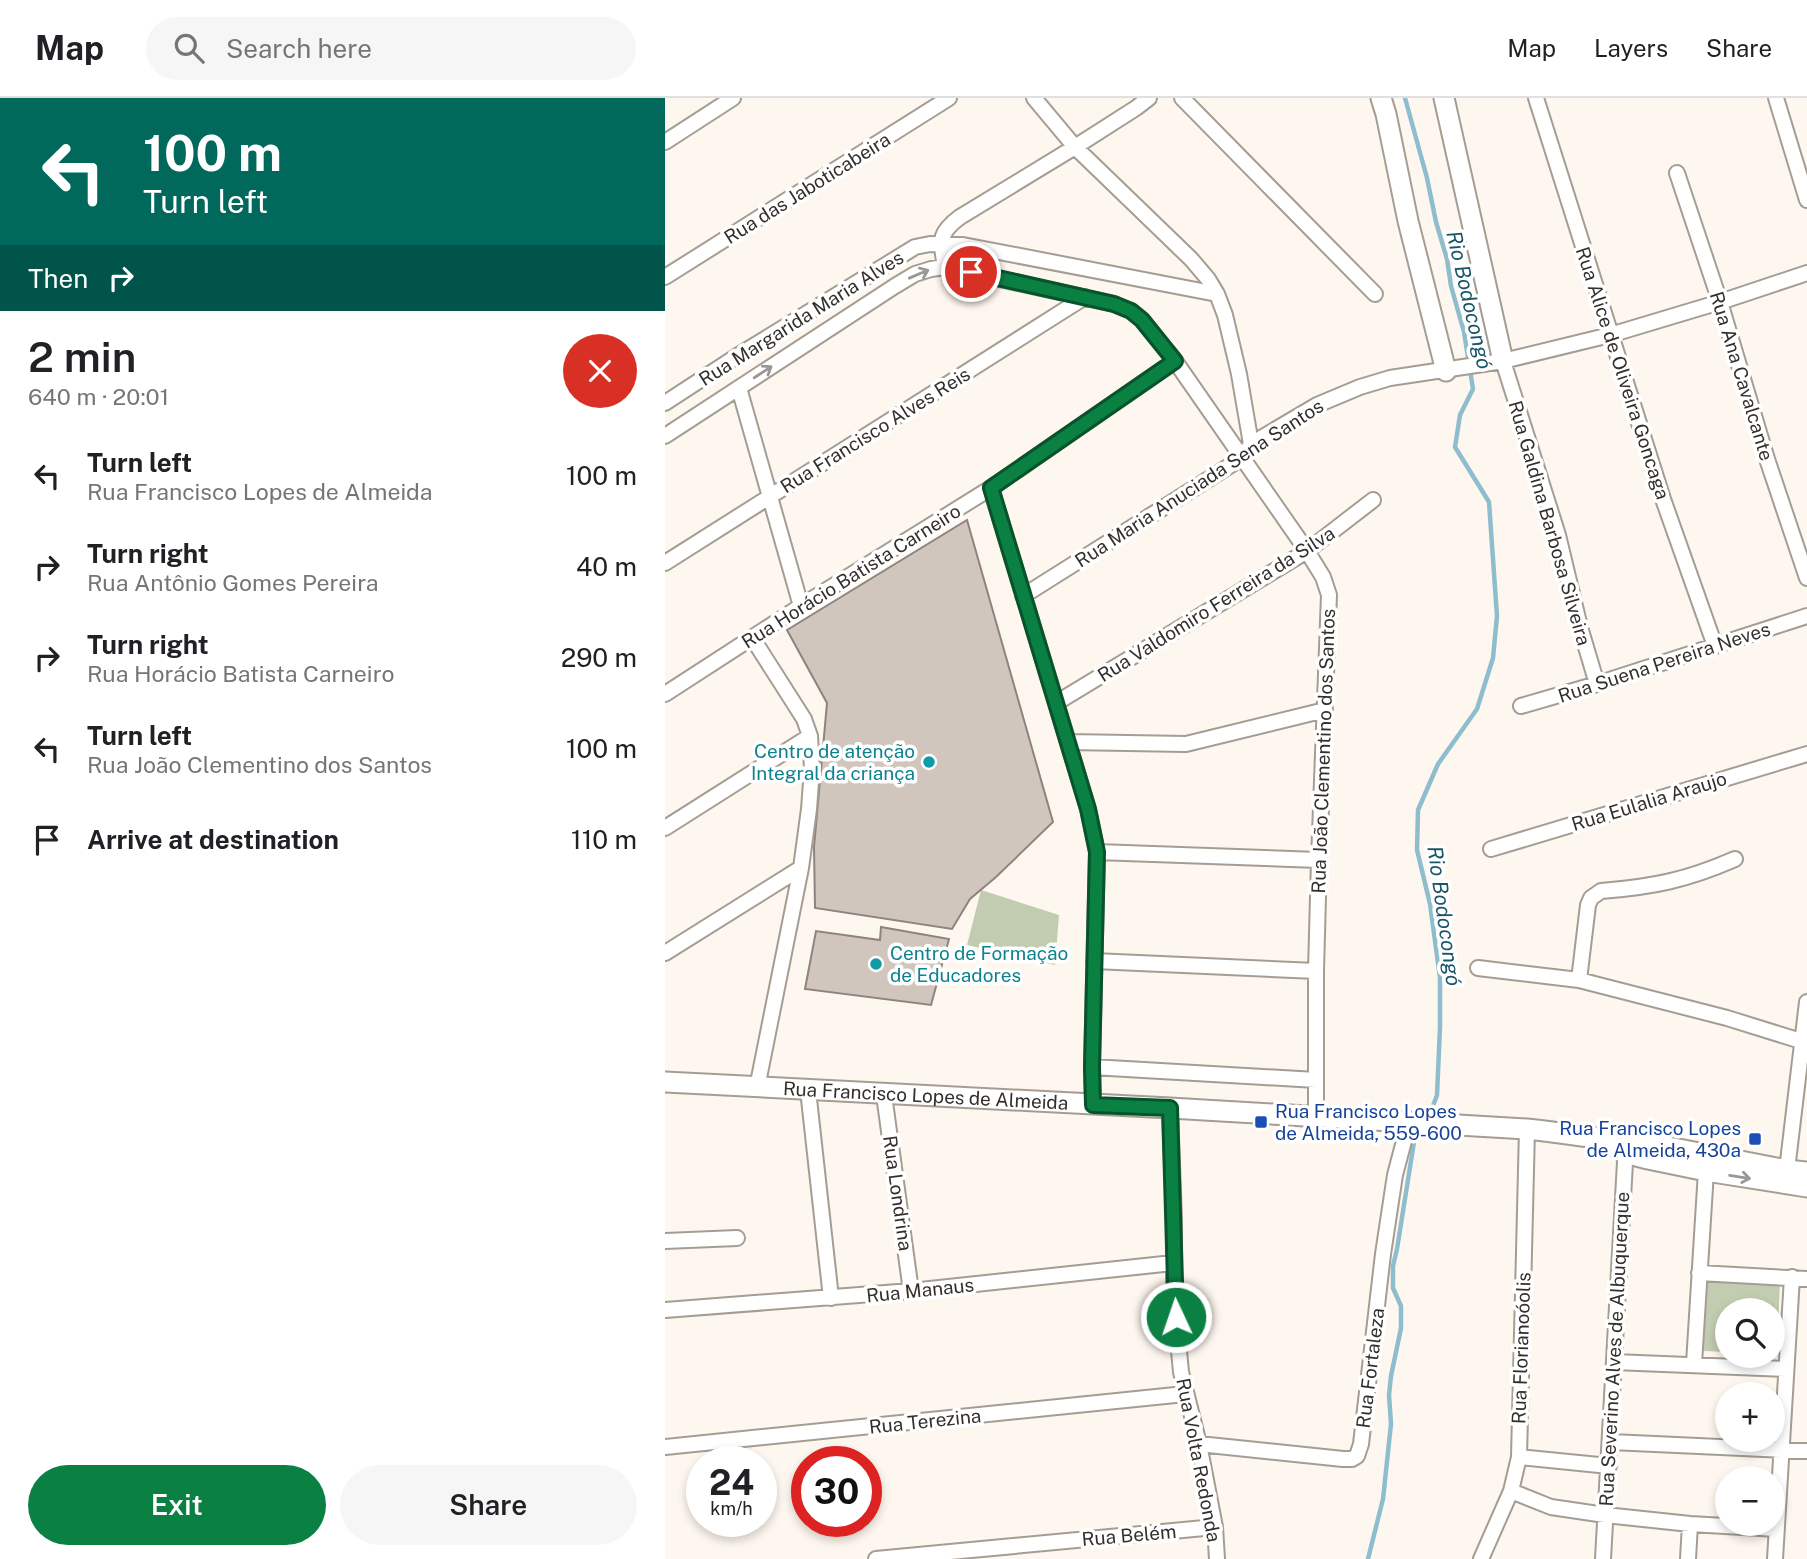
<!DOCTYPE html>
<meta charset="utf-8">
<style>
:root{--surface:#fff;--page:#f6f6f6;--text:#202124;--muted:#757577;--line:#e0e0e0;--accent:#0b8043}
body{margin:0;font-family:"Public Sans",sans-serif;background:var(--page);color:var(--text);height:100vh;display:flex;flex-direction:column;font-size:26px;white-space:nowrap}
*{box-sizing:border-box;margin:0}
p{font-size:23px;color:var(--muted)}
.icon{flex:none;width:38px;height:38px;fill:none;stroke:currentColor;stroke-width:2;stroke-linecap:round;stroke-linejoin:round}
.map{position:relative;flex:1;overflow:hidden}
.sheet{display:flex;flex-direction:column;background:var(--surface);width:665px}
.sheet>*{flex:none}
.banner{background:#00695c;color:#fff;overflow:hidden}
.tools{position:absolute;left:1050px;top:1200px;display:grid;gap:14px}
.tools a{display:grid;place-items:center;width:70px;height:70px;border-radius:50%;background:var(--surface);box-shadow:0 4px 10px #0003;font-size:35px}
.speed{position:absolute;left:21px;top:1348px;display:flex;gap:14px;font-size:35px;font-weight:700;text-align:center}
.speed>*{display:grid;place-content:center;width:91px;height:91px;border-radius:50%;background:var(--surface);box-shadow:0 4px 10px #0003;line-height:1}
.speed small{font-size:18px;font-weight:400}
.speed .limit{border:10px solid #d22;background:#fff;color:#111}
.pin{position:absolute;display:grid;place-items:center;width:60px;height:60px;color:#fff;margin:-30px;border:4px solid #fff;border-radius:50%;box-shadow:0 2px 7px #0007}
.me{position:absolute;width:77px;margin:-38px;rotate:357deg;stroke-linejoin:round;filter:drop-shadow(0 0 5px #0008)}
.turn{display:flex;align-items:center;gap:24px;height:147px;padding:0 28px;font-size:32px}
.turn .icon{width:91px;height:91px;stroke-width:2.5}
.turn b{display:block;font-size:49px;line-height:60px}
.then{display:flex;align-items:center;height:66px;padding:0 28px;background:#0003;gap:14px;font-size:26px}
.round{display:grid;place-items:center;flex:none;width:74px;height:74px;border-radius:37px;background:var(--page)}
.head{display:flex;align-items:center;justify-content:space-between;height:119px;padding:0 28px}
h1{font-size:42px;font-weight:600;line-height:52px}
.action{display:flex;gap:14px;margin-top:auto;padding:14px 28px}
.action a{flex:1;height:80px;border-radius:42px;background:var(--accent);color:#fff;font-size:28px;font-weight:600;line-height:80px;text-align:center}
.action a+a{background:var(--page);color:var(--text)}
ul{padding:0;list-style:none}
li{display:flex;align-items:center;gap:21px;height:91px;padding:0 28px}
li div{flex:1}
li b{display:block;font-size:26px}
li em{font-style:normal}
header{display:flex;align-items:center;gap:42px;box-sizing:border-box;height:98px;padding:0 35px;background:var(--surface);border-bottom:2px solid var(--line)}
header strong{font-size:33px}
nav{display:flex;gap:38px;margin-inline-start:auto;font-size:24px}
.search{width:490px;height:63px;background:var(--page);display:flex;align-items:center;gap:18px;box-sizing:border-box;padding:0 24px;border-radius:38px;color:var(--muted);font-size:26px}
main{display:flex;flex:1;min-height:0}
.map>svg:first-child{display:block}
.green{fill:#c2ccb0}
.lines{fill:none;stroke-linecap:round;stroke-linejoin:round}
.stream{stroke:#8ebdce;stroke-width:4.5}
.building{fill:#d1c6be;stroke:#8e847d;stroke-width:2}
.street-casing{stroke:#a59d93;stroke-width:18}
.secondary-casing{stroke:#a59d93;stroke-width:23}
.street{stroke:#fff;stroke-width:14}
.secondary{stroke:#fff;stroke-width:19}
.oneway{stroke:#999896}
.route-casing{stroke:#07532c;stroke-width:18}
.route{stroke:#0b8043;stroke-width:12}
.culture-dot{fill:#0f9aa8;stroke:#fff;stroke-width:2.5}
.transit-dot{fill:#1a4fb4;stroke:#fff;stroke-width:2.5}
.labels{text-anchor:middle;stroke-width:7;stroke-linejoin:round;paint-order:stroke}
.street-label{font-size:19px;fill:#33302c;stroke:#fff}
.culture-label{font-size:19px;fill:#0d838f;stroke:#fff;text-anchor:end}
.transit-label{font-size:19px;fill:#164399;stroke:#fff;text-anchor:start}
.water-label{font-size:21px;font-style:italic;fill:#195668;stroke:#fff}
</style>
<header>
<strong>Map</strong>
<div class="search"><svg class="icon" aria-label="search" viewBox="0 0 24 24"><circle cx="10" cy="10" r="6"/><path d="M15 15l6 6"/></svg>Search here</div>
<nav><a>Map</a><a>Layers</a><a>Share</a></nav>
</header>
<main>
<section class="sheet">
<div class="banner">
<div class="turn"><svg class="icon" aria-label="left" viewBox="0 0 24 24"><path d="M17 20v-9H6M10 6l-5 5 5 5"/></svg><div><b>100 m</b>Turn left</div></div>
<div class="then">Then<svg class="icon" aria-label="right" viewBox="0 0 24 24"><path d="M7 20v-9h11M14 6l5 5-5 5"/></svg></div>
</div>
<div class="head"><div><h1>2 min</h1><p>640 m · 20:01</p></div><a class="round" style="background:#d93025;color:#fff"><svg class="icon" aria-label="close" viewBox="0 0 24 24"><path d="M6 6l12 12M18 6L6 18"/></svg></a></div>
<ul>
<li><svg class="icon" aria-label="left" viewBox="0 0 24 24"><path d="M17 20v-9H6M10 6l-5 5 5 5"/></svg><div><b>Turn left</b><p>Rua Francisco Lopes de Almeida</p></div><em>100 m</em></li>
<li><svg class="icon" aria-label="right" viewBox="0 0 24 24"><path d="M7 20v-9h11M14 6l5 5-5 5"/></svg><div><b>Turn right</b><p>Rua Antônio Gomes Pereira</p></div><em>40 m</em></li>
<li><svg class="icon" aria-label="right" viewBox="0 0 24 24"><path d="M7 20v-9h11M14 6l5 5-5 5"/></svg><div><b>Turn right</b><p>Rua Horácio Batista Carneiro</p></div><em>290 m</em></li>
<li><svg class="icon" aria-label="left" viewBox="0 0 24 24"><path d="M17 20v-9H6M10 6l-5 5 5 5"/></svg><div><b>Turn left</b><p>Rua João Clementino dos Santos</p></div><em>100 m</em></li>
<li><svg class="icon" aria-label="arrive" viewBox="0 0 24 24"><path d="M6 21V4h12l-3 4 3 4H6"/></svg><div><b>Arrive at destination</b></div><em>110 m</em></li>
</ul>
<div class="action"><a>Exit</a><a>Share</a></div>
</section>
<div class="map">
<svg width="1142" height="1461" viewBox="0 0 1142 1461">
<rect width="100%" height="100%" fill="#fef7ef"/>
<path class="green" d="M316 792 394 817 390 867 302 847Z
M1041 1184H1115L1112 1255H1108V1213H1062V1254L1037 1253Z"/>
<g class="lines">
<path class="stream" d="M740 0 762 80 771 124 782 161 786 188 799 234 808 291 795 317 790 349 824 404 832 518 828 560 812 611 773 666 753 712 752 752 765 806 775 880V929L772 997 764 1019
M703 1461 718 1401 726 1326 724 1297 726 1278 736 1230V1208L728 1190V1168L732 1151 749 1044 758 1029"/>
</g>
<path class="building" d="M302 422 388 724 331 779 305 801 287 831 150 810 149 749 162 605 122 532Z
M216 829 284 841 266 907 140 891 151 833 215 842Z"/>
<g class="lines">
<defs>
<path id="street" d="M369 0 410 49 526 161 543 181 552 196 560 217 574 276 586 346
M517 0 710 196
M871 0 998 401 1050 548
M1111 0 1142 102
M0 44 68 0
M1012 75 1055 204 1102 361 1142 480
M280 169C276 143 272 136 295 119L410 49 471 10 484 0
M0 179 284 0
M838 263 893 437 915 529 932 586
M74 290 136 508
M0 305 69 260 250 149 265 146 298 147 552 196
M0 338 230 188 250 176 266 171 280 169 449 206 466 213 476 221 510 263 642 453 658 479 664 497 654 762 651 873V1020
M326 390 423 711 432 754 427 969 428 1007
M0 465 420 199
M358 498 577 360 586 346 652 307 695 289 725 280 838 263 945 237 1055 204 1142 175
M88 541 139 621 145 638 147 670 144 711 136 770 92 990
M0 596 136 508 326 390 510 263
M391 605 642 453 708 402
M856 608 932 586 1142 518
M403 644 521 646 660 612
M0 730 145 638
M826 751 1142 656
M432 754 654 762
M0 855 136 770
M429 863 651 873
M813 870 914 882 1062 920 1136 943
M914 882 923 807 926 800 936 793C988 789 1022 782 1070 761
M427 969 651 982
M143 992 166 1200
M219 997 246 1193
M505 1010 509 1122V1200L516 1274 534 1346 550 1429 552 1461
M1122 1072 1142 904
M0 1143 72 1140
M1034 1175 1142 1181
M0 1212 246 1193 508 1165
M949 1264 1121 1271
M1029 1266 1041 1073
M946 1344 1142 1353
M534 1346 678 1361H687L692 1358 696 1346 718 1156 730 1077 744 1024
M0 1349 520 1296
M854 1359 944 1368
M846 1393 886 1409 940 1417 1025 1426 1112 1431
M211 1461 550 1429
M816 1461 846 1393 854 1359 862 1031
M938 1461 961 1046
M1023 1461 1025 1426
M1110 1461 1127 1179"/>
<g id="secondary">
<path d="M716 0 721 16 743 123 781 273"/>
<path d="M779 0 838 263"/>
<path id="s1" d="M0 984 505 1010 862 1031C896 1034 929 1042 962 1041L1122 1072 1142 1074"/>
<path d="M939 1042 960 1055 983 1061 1041 1073 1142 1089"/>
</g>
</defs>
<use href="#street" class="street-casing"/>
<use href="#secondary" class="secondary-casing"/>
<use href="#street" class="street"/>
<use href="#secondary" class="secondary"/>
</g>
<defs><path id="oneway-shaft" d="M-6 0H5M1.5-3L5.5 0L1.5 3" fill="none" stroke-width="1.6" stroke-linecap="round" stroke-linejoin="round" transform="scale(1.75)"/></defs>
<g class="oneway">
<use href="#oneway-shaft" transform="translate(254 176) rotate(-23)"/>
<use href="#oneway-shaft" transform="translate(98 274) rotate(-33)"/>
<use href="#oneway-shaft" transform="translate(1075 1079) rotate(9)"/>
</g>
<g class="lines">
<defs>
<path id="route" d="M306 174 449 206 466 213 477 222 510 263 326 390 423 711 432 754 427 969 428 1007 505 1010 511 1219"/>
</defs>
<use href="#route" class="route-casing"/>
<use href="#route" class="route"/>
</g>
<g class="culture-dot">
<circle cx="264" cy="664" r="7"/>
<circle cx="211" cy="866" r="7"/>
</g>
<g class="transit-dot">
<rect x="589" y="1017" width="14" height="14" rx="3.5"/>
<rect x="1083" y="1034" width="14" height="14" rx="3.5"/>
</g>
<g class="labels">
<g class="street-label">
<text transform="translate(142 90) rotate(-32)" y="7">Rua das Jaboticabeira</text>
<text transform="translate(136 220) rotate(-32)" y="7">Rua Margarida Maria Alves</text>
<text transform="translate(958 275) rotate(72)" y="7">Rua Alice de Oliveira Goncaga</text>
<text transform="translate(1077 278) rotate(73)" y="7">Rua Ana Cavalcante</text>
<text transform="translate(210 332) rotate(-32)" y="7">Rua Francisco Alves Reis</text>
<text transform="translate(534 385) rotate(-33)" y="7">Rua Maria Anuciada Sena Santos</text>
<text transform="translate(885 425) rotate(74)" y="7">Rua Galdina Barbosa Silveira</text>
<text transform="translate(186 478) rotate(-32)" y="7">Rua Horácio Batista Carneiro</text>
<text transform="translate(551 506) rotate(-32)" y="7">Rua Valdomiro Ferreira da Silva</text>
<text transform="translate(999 564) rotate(-18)" y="7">Rua Suena Pereira Neves</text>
<text transform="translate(658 653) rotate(-88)" y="7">Rua João Clementino dos Santos</text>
<text transform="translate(984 703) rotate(-17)" y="7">Rua Eulalia Araujo</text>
<text dy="7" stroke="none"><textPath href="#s1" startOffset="261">Rua Francisco Lopes de Almeida</textPath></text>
<text transform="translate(233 1095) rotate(82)" y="7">Rua Londrina</text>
<text transform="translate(255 1192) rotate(-6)" y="7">Rua Manaus</text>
<text transform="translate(856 1250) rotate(-88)" y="7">Rua Florianoóolis</text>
<text transform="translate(949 1251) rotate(-87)" y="7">Rua Severino Alves de Albuquerque</text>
<text transform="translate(705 1270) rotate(-83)" y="7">Rua Fortaleza</text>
<text transform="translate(260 1323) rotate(-6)" y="7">Rua Terezina</text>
<text transform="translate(534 1362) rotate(79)" y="7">Rua Volta Redonda</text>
<text transform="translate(464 1437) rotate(-5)" y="7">Rua Belém</text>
</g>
<g class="culture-label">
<text x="250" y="660">Centro de atenção<tspan x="250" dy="22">Integral da criança</tspan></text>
<text x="225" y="862" text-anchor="start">Centro de Formação<tspan x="225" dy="22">de Educadores</tspan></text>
</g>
<g class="transit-label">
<text x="610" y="1020">Rua Francisco Lopes<tspan x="610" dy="22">de Almeida, 559-600</tspan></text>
<text x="1076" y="1037" text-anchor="end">Rua Francisco Lopes<tspan x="1076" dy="22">de Almeida, 430a</tspan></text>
</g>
<g class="water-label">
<text transform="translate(804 202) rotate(77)" y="7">Rio Bodocongó</text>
<text transform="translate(779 818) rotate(82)" y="7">Rio Bodocongó</text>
</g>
</g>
</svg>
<div class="tools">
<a><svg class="icon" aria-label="search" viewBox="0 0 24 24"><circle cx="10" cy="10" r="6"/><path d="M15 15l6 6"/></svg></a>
<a>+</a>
<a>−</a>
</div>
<div class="speed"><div>24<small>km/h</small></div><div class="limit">30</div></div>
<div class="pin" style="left:306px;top:174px;background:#d93025"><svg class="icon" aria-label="arrive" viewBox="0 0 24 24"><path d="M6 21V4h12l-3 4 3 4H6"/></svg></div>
<svg class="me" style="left:511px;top:1219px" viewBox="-20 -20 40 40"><circle r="17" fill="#0b8043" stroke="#fff" stroke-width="3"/><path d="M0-11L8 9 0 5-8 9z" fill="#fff"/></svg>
</div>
</main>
